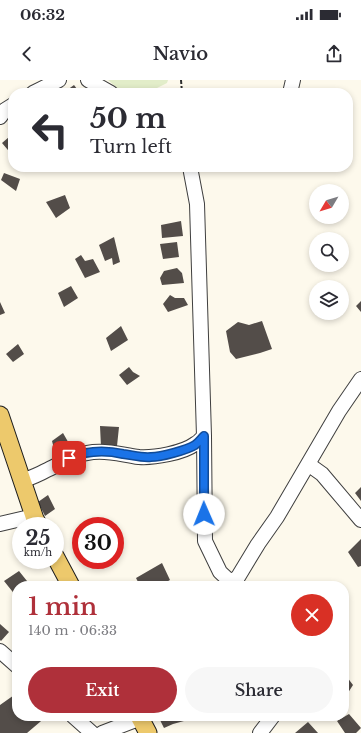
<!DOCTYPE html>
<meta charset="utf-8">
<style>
:root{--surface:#fff;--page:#f7f7f7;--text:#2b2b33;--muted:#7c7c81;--accent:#af303a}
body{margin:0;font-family:"Libre Baskerville",serif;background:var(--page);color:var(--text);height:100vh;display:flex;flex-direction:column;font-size:15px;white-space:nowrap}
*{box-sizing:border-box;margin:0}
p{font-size:13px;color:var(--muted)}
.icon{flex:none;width:22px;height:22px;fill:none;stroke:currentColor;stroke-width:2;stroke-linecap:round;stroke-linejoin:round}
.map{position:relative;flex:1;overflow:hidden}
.panel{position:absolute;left:12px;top:501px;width:337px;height:140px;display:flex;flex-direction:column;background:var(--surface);border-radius:16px;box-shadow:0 2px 6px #0003}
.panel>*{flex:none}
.hud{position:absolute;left:8px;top:8px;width:345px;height:84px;border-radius:16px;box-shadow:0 2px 6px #0003;background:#fff;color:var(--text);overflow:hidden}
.needle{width:26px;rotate:232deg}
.fabs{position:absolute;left:309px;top:104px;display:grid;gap:8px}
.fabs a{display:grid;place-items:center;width:40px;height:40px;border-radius:50%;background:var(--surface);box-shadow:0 2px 6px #0003;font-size:20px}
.speed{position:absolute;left:12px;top:437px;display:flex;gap:8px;font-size:20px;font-weight:700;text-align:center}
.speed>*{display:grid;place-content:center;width:52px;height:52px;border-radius:50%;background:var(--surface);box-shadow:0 2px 6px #0003;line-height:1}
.speed small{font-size:10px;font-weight:400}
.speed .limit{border:6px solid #d22;background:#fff;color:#111}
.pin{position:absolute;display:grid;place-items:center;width:34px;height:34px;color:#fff;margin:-17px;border-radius:8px;box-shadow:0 2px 6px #0006}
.me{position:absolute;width:44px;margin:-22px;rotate:359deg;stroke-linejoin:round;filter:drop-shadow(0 0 3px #0008)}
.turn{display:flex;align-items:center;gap:14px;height:84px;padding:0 16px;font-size:18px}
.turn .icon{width:52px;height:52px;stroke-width:2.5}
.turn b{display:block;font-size:28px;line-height:34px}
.round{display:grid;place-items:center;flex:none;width:42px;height:42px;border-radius:21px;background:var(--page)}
.head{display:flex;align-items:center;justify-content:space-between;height:68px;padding:0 16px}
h1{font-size:24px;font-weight:600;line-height:30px;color:var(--accent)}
.primary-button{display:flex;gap:8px;margin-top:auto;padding:8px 16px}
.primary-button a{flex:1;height:46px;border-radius:24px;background:var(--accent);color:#fff;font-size:16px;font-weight:600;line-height:46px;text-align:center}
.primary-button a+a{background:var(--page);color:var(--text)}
.status{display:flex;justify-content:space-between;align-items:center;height:28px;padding:0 20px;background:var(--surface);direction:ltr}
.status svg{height:11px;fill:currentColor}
header{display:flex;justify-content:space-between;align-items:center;height:52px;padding:0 16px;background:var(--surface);font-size:18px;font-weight:600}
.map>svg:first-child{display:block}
.pitch{fill:#e2edc9}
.building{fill:#534d49}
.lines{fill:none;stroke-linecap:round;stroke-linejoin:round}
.minor-casing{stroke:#3f3f3f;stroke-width:16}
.major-casing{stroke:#1d1d1d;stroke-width:19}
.path{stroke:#2e2e2e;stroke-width:2;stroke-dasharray:4 2;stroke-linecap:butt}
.minor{stroke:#fff;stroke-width:14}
.major{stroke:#edc96c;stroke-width:17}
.route-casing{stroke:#114b97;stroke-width:10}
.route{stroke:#1a73e8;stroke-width:7}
</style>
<div class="status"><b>06:32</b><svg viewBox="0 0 49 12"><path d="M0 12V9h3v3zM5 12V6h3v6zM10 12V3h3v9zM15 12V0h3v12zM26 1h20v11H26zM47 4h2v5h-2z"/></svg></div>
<header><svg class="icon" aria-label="back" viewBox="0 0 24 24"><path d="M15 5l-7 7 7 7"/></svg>Navio<svg class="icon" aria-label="share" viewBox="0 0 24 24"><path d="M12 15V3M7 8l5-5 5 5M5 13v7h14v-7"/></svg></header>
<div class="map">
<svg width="361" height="653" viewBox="0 0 361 653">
<rect width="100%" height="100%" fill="#fdf9ec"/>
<path class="pitch" d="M108 0H168L167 3 147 13H123Z"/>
<path class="building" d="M74 5 80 13H63Z
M9 57 13 60V76L2 63Z
M4 93 20 99 16 111 1 100Z
M65 115 70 128 56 138 46 122Z
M181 141 183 156 162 158 161 145Z
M114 157 120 182 113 185 112 178 105 181 99 165Z
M177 162 179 177 163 179 160 164Z
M81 175 85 181 93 179 100 192 85 198 75 179Z
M177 188 182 193 184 203 162 205 160 198 164 191Z
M71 206 78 218 64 227 58 213Z
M170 215 175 218H184L188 225 168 232 163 224Z
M361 221V232L356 226Z
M0 222 5 233 0 235Z
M262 241 272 269 260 273 236 279 230 272 226 251 238 242 249 245Z
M121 246 128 260 111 271 106 258Z
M18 264 24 274 13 282 6 274Z
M129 287 133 292 140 296 127 305 119 295Z
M100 346 119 347 117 366 101 367Z
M63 353 71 367 56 376 52 361Z
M361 407V421L355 413Z
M48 415 55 429 45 436 38 422Z
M21 459V467L17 461Z
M361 459V486L358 487 348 472Z
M162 483 170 500 159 506H140L136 498Z
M19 491 31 506H17V515L16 516 4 501Z
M0 544 9 552 1 561 0 560Z
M344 593 353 605 344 619Z
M17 613V636H47L27 653H0V625Z
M349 634 361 648 356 653H345L337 641Z
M158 636H169L170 638 182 636 184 641 173 644 164 648Z
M308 642 318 653H295Z"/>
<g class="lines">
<defs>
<path id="minor" d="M88 0 111 13
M33 13 59 0
M290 13 293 0
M0 37 5 30 13 25
M204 356 205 461 220 492 235 506
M308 384 322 394 361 440
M22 401C30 398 38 395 45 391 62 383 74 374 93 372 109 370 123 375 139 377 154 378 183 373 195 364 199 362 201 359 204 356L197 124 190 87
M0 444 34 436
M231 502 238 497 258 464 277 437 339 331 361 299
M0 571 17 586
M73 636 92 653
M102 653 141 638
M260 653 273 636"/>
<path id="major" d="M0 335 35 439 39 446
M55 476 71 506
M139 636 148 653"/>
</defs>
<use href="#minor" class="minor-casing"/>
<use href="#major" class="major-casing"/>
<path class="path" d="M181 0 182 13"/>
<use href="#minor" class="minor"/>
<use href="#major" class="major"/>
</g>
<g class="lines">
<defs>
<path id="route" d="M69 378C86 371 105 370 123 374 132 375 142 378 151 377 161 377 187 370 195 365 199 362 201 359 204 356V434"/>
</defs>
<use href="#route" class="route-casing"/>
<use href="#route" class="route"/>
</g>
</svg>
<div class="fabs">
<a><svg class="needle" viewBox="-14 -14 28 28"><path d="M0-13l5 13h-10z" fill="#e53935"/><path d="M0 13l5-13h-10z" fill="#7c7c81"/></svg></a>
<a><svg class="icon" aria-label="search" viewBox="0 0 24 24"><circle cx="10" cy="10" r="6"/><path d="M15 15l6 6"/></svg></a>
<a><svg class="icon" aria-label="layers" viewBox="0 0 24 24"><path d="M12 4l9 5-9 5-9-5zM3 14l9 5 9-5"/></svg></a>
</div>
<div class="speed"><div>25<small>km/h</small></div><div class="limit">30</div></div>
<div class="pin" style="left:69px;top:378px;background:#d93025"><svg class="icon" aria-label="arrive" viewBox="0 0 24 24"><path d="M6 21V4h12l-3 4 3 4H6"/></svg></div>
<svg class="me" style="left:204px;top:434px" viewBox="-20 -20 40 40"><circle r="19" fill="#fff"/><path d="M0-13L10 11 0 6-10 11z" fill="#1a73e8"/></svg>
<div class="hud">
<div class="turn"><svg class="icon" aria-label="left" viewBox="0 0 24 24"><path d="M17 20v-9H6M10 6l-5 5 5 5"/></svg><div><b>50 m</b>Turn left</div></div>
</div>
<section class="panel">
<div class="head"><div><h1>1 min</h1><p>140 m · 06:33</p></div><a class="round" style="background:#d93025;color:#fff"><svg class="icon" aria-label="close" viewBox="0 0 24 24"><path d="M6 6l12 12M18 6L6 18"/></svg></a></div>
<div class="primary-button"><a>Exit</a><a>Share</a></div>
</section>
</div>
